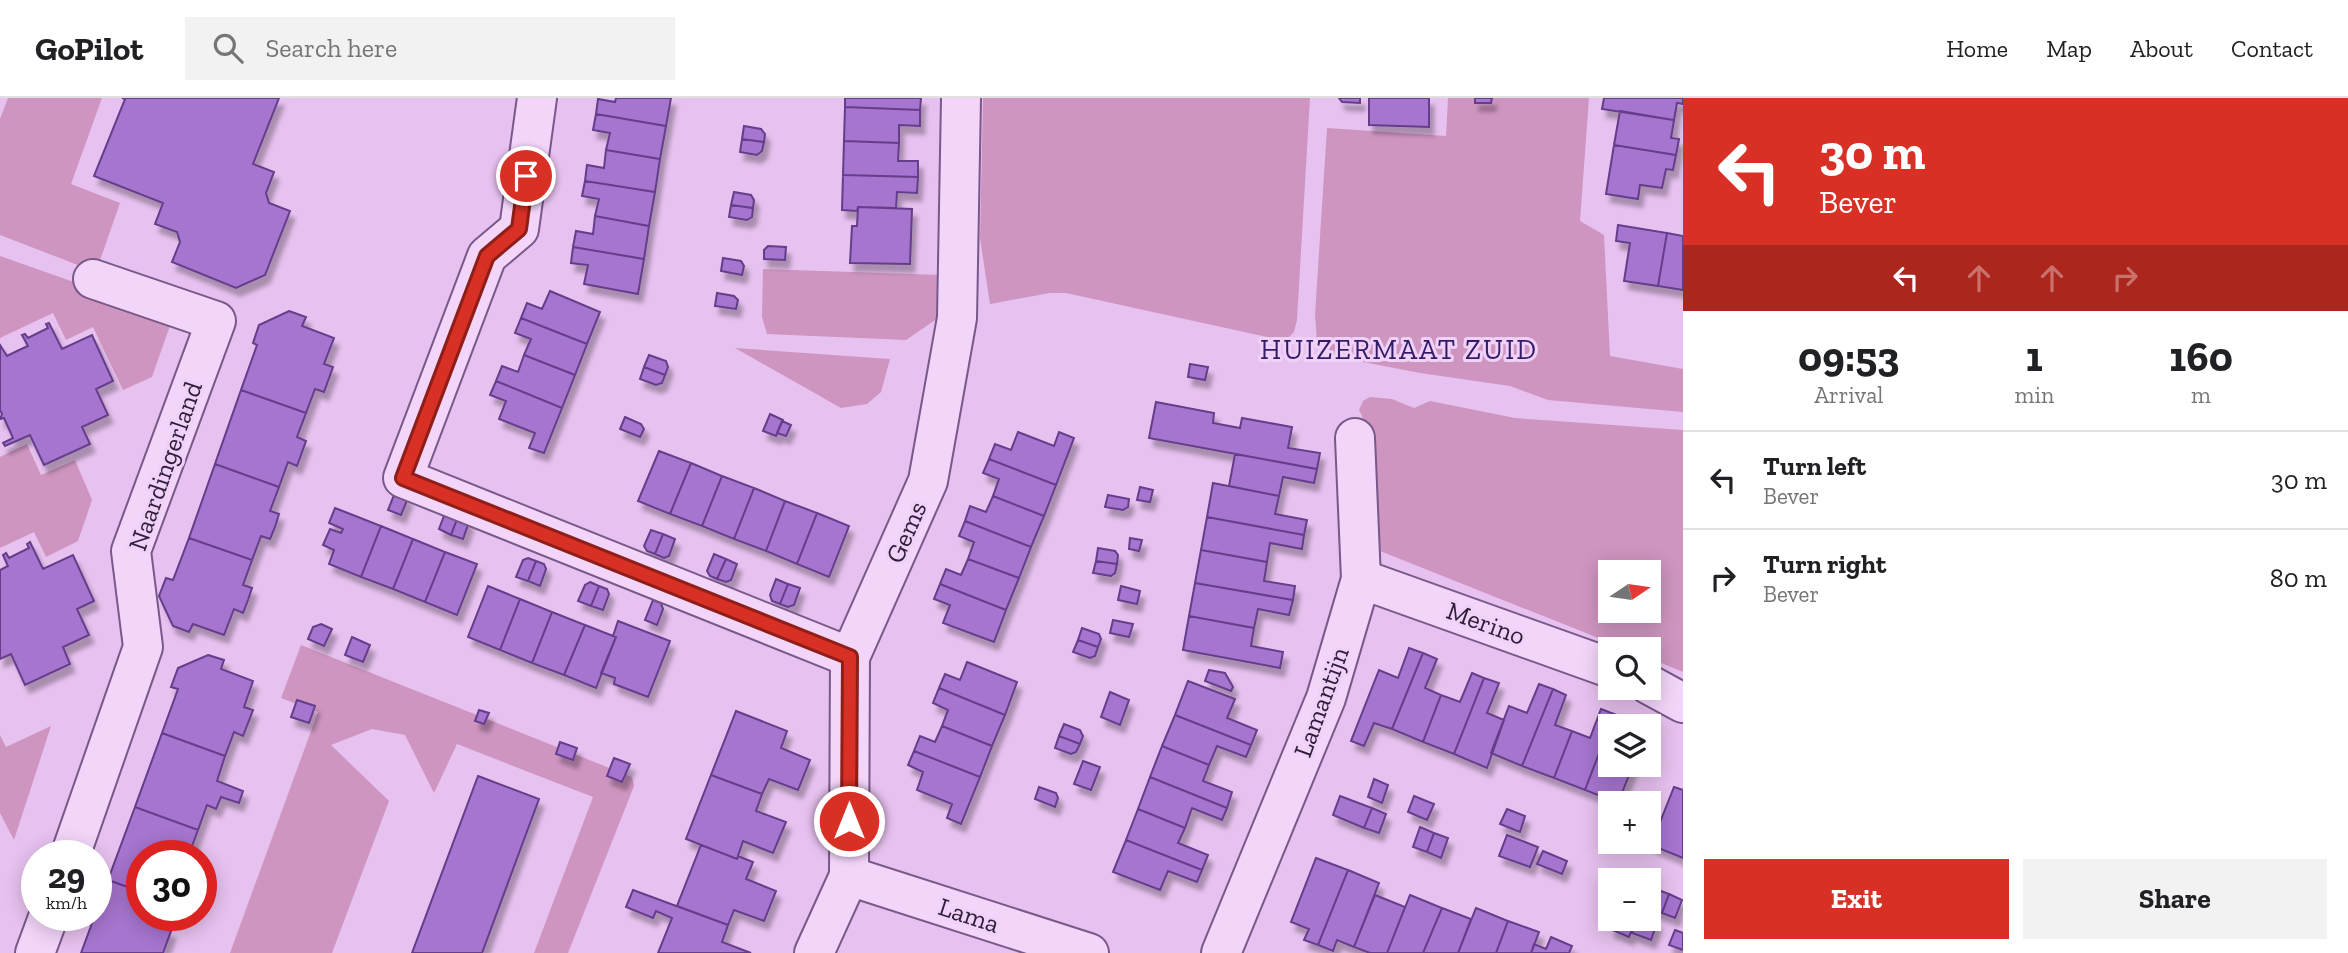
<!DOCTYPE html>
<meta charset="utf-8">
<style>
:root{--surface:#fff;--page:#f2f2f2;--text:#202124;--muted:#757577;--line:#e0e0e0;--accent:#d93025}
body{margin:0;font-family:"Zilla Slab",serif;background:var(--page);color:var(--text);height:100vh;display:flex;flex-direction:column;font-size:26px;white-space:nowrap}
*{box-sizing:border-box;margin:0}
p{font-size:23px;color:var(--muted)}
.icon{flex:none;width:38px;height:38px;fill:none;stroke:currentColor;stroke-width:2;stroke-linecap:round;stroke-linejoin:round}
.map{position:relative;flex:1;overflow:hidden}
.panel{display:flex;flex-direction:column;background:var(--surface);width:665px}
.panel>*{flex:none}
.guide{background:#d93025;color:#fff;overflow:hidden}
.needle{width:46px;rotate:77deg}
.fabs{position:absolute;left:1598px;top:462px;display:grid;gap:14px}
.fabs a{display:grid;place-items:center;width:63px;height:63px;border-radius:0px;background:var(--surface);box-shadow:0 4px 18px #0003;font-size:35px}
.speed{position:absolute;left:21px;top:742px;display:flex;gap:14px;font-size:35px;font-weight:700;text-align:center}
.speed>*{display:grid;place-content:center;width:91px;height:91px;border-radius:50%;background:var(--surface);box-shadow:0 4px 18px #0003;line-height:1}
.speed small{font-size:18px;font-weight:400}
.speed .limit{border:10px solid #d22;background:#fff;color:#111}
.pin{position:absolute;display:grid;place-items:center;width:60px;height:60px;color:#fff;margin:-30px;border:4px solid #fff;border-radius:50%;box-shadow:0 2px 7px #0007}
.me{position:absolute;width:77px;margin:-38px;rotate:0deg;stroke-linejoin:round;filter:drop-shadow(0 0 5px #0008)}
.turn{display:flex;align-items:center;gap:24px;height:147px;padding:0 21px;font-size:32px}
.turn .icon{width:91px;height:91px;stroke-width:2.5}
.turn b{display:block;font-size:49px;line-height:60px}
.lanes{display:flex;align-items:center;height:66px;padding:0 21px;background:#0003;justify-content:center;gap:35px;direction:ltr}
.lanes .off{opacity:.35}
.eta{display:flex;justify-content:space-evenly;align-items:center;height:119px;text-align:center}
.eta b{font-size:42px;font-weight:700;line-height:49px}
.action{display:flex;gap:14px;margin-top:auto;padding:14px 21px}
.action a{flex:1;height:80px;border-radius:0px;background:var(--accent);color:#fff;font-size:28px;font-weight:700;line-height:80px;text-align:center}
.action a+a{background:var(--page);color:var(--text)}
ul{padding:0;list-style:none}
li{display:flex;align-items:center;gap:21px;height:98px;padding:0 21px;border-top:2px solid var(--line)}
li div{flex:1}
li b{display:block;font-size:26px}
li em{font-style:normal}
header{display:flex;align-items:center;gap:42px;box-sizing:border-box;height:98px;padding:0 35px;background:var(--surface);border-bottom:2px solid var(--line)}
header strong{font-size:33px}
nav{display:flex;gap:38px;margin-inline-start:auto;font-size:24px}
.search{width:490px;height:63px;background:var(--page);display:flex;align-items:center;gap:18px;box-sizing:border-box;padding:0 24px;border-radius:0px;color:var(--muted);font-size:26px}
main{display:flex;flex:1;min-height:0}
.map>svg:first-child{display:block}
.green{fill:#ce95c0;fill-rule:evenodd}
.building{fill:#a675cf;stroke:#653d8a;stroke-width:2;filter:url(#shadow)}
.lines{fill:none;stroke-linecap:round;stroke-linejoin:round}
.street-casing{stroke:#79588a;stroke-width:42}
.street{stroke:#f3d5fa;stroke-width:38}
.route-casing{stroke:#8d1f18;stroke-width:18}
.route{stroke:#d93025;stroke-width:12}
.labels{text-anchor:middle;stroke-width:6;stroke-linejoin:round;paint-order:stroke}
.street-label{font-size:26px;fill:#2e1d39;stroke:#f0d1f7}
.neighbourhood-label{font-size:28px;letter-spacing:2px;fill:#341b67;stroke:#f0d1f7}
</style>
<header>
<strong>GoPilot</strong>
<div class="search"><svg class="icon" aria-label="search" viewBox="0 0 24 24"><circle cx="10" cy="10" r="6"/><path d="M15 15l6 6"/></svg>Search here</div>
<nav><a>Home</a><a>Map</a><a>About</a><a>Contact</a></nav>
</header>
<main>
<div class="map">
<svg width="1683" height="855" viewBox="0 0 1683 855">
<defs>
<filter id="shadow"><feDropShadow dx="4.5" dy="8" stdDeviation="2" flood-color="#0004"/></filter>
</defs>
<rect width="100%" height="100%" fill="#e7c1ef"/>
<path class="green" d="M8 0H102L71 86 120 105 96 174 0 137V21Z
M983 0H1310L1297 222 1294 234 1289 239H1267L1066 195H1050L990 206 980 140Z
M1448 0H1589L1580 123 1604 137 1610 258 1683 271V314L1548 302 1510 288 1420 275 1322 256 1317 244 1315 217 1327 30 1446 38Z
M0 158 173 219 152 279 123 292 93 229 66 242 53 215 0 240Z
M763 171 941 177V218L906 242 767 236 762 219Z
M735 250 890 261 881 294 867 306 841 310Z
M1370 299 1392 301 1414 310 1430 303 1515 320 1683 332V574L1649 560 1648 551H1626L1370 449 1375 344 1359 312 1363 303ZM1610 474H1648V513H1610Z
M27 346 41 377 75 362 92 402 78 443 46 459 34 434 0 450V359Z
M301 547 632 679 634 688 568 855H534L593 699 457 646 434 695 405 637 372 631 331 647 389 703 332 855H230L318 614 281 600Z
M51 628 14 742 0 715V637L6 649Z"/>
<path class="building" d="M122 0H279L253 66 274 74 266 95 269 105 290 113 265 177 236 190 172 164 180 144 177 134 155 126 163 105 94 78 125 1Z
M616 0H671L666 28 596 16 598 1 615 4Z
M845 0H921L920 12 845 9Z
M1339 0H1360V5L1342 4Z
M1369 0H1429V29L1369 27Z
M1475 0H1492L1491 5H1475Z
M1604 0H1683V6L1677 5 1674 22 1602 11Z
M845 9 920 12V28L899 27V45L844 43Z
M1620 13 1674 22 1671 40 1679 41 1676 57 1614 47Z
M596 16 666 28 660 61 606 52 610 35 593 32Z
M744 28 761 31 765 36 764 44 742 41Z
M742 41 764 44 762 53 757 57 740 54Z
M844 43 899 45 898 63H918V79L843 77Z
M1614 47 1676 57 1673 72 1666 71 1662 90 1640 87 1638 101 1606 96Z
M606 52 660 61 655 94 585 83 587 67 604 70Z
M843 77 918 79 917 95 897 94 896 110 858 109 857 113 842 112Z
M585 83 655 94 649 128 595 118 599 101 582 98Z
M734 94 751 97 754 102 753 110 731 107Z
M731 107 753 110 752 119 747 122 729 119Z
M858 109 912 111 910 166 850 165 852 128H857Z
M595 118 649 128 644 161 573 149 576 133 593 136Z
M1618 127 1667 135 1658 188 1624 183 1630 145 1616 143Z
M1667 135 1683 138V192L1658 188Z
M768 148 786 149 785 162 764 161V152Z
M573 149 644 161 638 196 584 186 588 167 571 165Z
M723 160 741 163 744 168 742 177 721 173Z
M550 193 600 214 587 246 521 220 527 205 542 211Z
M717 195 734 198 738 202 736 211 715 208Z
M289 213 306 219 302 228 334 240 324 266 333 269 324 294 315 291 306 315 241 292 257 247 253 245 259 227Z
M521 220 587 246 575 277 524 257 531 241 515 235Z
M49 225 62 251 92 237 113 283 96 291 108 317 82 329 90 346 44 367 30 337 5 348 3 345 13 340 4 320 0 321 2 316 0 312V247L7 258 17 253 28 248 22 237 25 236 28 240 48 230 46 226Z
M524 257 575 277 562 310 496 283 502 268 518 274Z
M649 257 666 263 668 269 665 277 644 269Z
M1190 266 1208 269 1205 282 1188 279Z
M644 269 665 277 662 285 656 287 640 281Z
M496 283 562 310 544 355 529 350 535 335 499 321 506 303 490 297Z
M241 292 306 315 297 339 306 343 297 368 288 364 279 389 215 366Z
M1156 304 1214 315 1213 325 1240 330 1242 320 1292 329 1288 350 1320 355 1317 371 1149 340Z
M770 316 783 322 776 338 763 333Z
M625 319 641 326 644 331 640 339 620 331Z
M782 323 791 327 786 338 777 335Z
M1018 334 1054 348 1059 334 1074 340 1056 387 989 361 995 346 1011 352Z
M659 353 691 365 670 416 638 403Z
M1235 356 1317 371 1314 385 1283 379 1279 398 1229 388Z
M989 361 1056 387 1044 418 993 398 999 381 983 375Z
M691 365 722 378 702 428 670 416Z
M215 366 279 389 270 413 279 416 275 429 270 441 261 438 252 462 189 440Z
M722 378 754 390 734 441 702 428Z
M1213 385 1279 398 1275 416 1307 422 1304 437 1207 419Z
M1140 389 1153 392 1150 404 1137 402Z
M754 390 785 403 766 453 734 441Z
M396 392 408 400 401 417 388 412Z
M1108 397 1129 401 1128 409 1123 412 1105 409Z
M993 398 1044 418 1031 449 965 423 970 408 986 414Z
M785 403 817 415 797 466 766 453Z
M335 410 381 428 361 479 329 466 334 452 323 447 330 431 341 435 343 431 329 425Z
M445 415 459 416 451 437 439 431Z
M817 415 849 428 829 479 797 466Z
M459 416 469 424 463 441 451 437Z
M1207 419 1304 437 1302 451 1270 445 1267 464 1201 452Z
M965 423 1031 449 1019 480 968 461 974 444 959 438Z
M381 428 413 441 393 491 361 479Z
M651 432 663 436 655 456 647 453 644 448Z
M663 436 675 441 669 458 664 460 655 456Z
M189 440 252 462 243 487 252 490 248 502 243 515 234 511 224 537 193 526 189 534 173 528 159 498 166 480 173 482Z
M1130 440 1142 442 1139 453 1129 451Z
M413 441 445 454 425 504 393 491Z
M30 444 43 471 73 457 94 503 77 511 89 537 63 549 70 566 25 587 11 556 0 561V472L8 468 3 457 6 455 9 460 29 450 27 446Z
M1098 450 1115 453 1118 457 1117 466 1096 463Z
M1201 452 1267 464 1264 483 1295 488 1293 502 1195 485Z
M445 454 477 466 457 517 425 504Z
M714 456 726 461 717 481 710 478 707 473Z
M528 460 536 463 528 483 516 479 523 462Z
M726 461 737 466 731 482 726 484 717 481Z
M968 461 1019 480 1006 512 940 486 946 471 961 477Z
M536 463 544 466 546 471 540 488 528 483Z
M1096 463 1117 466 1115 475 1111 478 1093 475Z
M776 481 788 486 780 506 772 503 770 497Z
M590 484 599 488 591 508 578 503 585 487Z
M1195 485 1293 502 1289 517 1258 511 1254 530 1189 518Z
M788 486 800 490 794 507 788 509 780 506Z
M940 486 1006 512 994 544 943 525 950 507 934 501Z
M488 488 520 501 500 552 468 539Z
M599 488 607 491 609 496 603 512 591 508Z
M1121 488 1140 493 1137 506 1118 502Z
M520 501 552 514 532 565 500 552Z
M653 502 661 505 663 511 657 527 645 522Z
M552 514 585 527 564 577 532 565Z
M1189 518 1254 530 1251 548 1283 554 1280 570 1183 552Z
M1113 522 1133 526 1129 539 1110 535Z
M618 523 670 543 648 599 614 586 615 580 601 575 616 539 613 538Z
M321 526 332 531 324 548 308 541 313 529Z
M585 527 616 539 596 590 564 577Z
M1082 530 1099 536 1101 541 1098 549 1078 542Z
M352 539 370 547 363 564 345 557Z
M1078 542 1098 549 1095 558 1090 560 1073 554Z
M1409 550 1423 555 1392 631 1374 625 1364 648 1351 643 1379 572 1398 580Z
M1423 555 1437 561 1425 590 1441 597 1423 644 1392 631Z
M208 557 224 562 221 571 253 583 244 609 253 612 243 638 234 634 225 658 162 635 178 591 171 589 178 570Z
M967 564 1017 584 1005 617 939 590 945 576 960 582Z
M1209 572 1225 575 1233 589 1231 593 1205 583Z
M1472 575 1484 580 1454 656 1423 644 1441 597 1460 604Z
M1484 580 1499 585 1487 615 1504 622 1487 670 1454 656Z
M1188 583 1235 601 1227 620 1257 632 1251 647 1175 617Z
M1539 586 1553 591 1522 668 1491 655 1509 608 1527 615Z
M939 590 1005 617 992 648 942 628 948 612 933 605Z
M1553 591 1566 597 1555 627 1572 633 1554 680 1522 668Z
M1110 594 1129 602 1120 627 1101 619Z
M297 602 315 608 309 625 291 619Z
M1601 611 1614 616 1585 692 1554 680 1572 633 1590 640Z
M479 612 489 615 484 626 475 623Z
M736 613 787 633 781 650 810 662 798 692 769 681 762 696 711 677Z
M1614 616 1629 622 1626 628H1610V667H1633L1618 705 1585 692Z
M1175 617 1251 647 1246 659 1217 648 1209 667 1162 648Z
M1064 626 1080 632 1083 638 1080 646 1059 638Z
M942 628 992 648 980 679 914 653 920 638 935 644Z
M162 635 225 658 217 683 243 693 239 705 221 699 216 711 207 707 198 732 135 709Z
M1059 638 1080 646 1076 654 1071 656 1055 650Z
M560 644 577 650 573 662 556 656Z
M1162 648 1209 667 1203 683 1232 694 1227 710 1150 679Z
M914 653 980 679 961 726 947 720 952 706 917 692 923 674 908 667Z
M614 660 630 666 622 684 607 678Z
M1083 663 1100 669 1091 692 1074 686Z
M711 677 762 696 756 713 786 724 773 755 743 743 737 761 686 741Z
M478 678 539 701 482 855H412Z
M1150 679 1227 710 1222 722 1192 710 1185 730 1138 711Z
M1374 681 1388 687 1382 705 1368 699Z
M1039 689 1056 695 1058 700 1055 709 1035 701Z
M1674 689 1683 692V760L1651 747Z
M1340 698 1372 710 1364 730 1333 717Z
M1414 698 1434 706 1427 722 1408 714Z
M135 709 198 732 189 756 193 758H142V794L108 782Z
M1372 710 1386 716 1379 735 1364 730Z
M1138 711 1185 730 1178 745 1208 757 1202 772 1126 742Z
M1507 711 1525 718 1520 734 1500 726Z
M1420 729 1434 735 1427 754 1413 749Z
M1434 735 1448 740 1441 760 1427 754Z
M1507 737 1538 749 1530 769 1499 758Z
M1126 742 1202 772 1197 784 1168 773 1160 792 1113 774Z
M701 747 737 761 738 758 753 764 746 781 776 793 764 823 734 812 728 827 677 808Z
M1543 753 1567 763 1562 776 1537 766Z
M1316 760 1348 772 1318 847 1304 842 1309 831 1291 824Z
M1348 772 1379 785 1354 849 1337 842 1333 853 1318 847Z
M108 782 142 794V817H167L162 830 171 833 163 855H81Z
M1656 791 1669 796 1662 815 1649 810Z
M633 792 728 827 722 844 751 855H658L672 820 656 813 653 820 626 809Z
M1669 796 1682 802 1675 820 1662 815Z
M1375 797 1405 809 1387 855H1370L1354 849Z
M1410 797 1442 810 1423 855H1387Z
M1442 810 1471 821 1458 855H1423Z
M1476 810 1508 823 1496 855H1458Z
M1614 821H1636L1629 839 1610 831Z
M1637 821H1647L1657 825 1651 842 1632 835Z
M1508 823 1539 834 1531 855H1496Z
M1675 832 1683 835V852L1669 847Z
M1551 839 1572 848 1569 855H1531L1534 846 1546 851Z"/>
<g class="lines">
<defs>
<path id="street" d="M537 0 519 131 487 158 403 380 850 559
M1361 481 1610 570
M1648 586 1683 605
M70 758 143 549 131 453 216 223 93 181
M849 778 1089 855
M35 855 49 817
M814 855 849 778 850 559 928 383 957 220 961 0
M1221 855 1326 600 1361 481 1355 340"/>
</defs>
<use href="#street" class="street-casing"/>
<use href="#street" class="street"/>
</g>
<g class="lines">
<defs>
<path id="route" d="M526 78 519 131 487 158 403 380 850 559 849 723"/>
</defs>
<use href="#route" class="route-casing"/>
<use href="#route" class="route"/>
</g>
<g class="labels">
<g class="street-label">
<text transform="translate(165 368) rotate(-71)" y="9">Naardingerland</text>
<text transform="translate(906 434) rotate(-66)" y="9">Gems</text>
<text transform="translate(1486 525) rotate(20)" y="9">Merino</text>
<text transform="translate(1321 604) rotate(-70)" y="9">Lamantijn</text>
<text transform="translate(969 817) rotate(18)" y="9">Lama</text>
</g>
<g class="neighbourhood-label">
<text x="1399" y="261">HUIZERMAAT ZUID</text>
</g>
</g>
</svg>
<div class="fabs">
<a><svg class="needle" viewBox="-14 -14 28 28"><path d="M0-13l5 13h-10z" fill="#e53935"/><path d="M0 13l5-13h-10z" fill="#757577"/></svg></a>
<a><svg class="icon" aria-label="search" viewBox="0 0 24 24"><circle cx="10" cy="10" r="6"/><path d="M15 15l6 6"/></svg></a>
<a><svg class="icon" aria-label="layers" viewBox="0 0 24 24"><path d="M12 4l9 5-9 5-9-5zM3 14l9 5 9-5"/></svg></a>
<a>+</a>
<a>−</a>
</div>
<div class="speed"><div>29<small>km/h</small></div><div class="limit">30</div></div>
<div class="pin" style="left:526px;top:78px;background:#d93025"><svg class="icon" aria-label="arrive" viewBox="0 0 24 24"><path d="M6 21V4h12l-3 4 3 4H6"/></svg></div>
<svg class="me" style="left:849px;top:723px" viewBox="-20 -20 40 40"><circle r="17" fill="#d93025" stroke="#fff" stroke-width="3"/><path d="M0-11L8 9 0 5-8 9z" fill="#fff"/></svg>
</div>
<section class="panel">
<div class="guide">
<div class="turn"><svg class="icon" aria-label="left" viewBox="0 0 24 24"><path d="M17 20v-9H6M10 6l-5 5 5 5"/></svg><div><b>30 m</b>Bever</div></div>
<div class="lanes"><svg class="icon" aria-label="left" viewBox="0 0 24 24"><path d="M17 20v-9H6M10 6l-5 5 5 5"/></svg><svg class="icon off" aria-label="ahead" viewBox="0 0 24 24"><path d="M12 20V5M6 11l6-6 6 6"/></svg><svg class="icon off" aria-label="ahead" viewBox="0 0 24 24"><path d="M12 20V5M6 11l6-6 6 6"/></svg><svg class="icon off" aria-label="right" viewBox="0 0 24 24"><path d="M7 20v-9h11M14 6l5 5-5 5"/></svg></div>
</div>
<div class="eta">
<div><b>09:53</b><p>Arrival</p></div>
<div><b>1</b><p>min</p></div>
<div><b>160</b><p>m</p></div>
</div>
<ul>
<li><svg class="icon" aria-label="left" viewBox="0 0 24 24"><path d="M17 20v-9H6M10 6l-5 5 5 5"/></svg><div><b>Turn left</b><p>Bever</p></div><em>30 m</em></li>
<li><svg class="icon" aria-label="right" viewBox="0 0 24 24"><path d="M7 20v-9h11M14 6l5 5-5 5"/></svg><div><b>Turn right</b><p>Bever</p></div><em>80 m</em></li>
</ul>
<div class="action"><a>Exit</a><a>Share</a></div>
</section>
</main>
